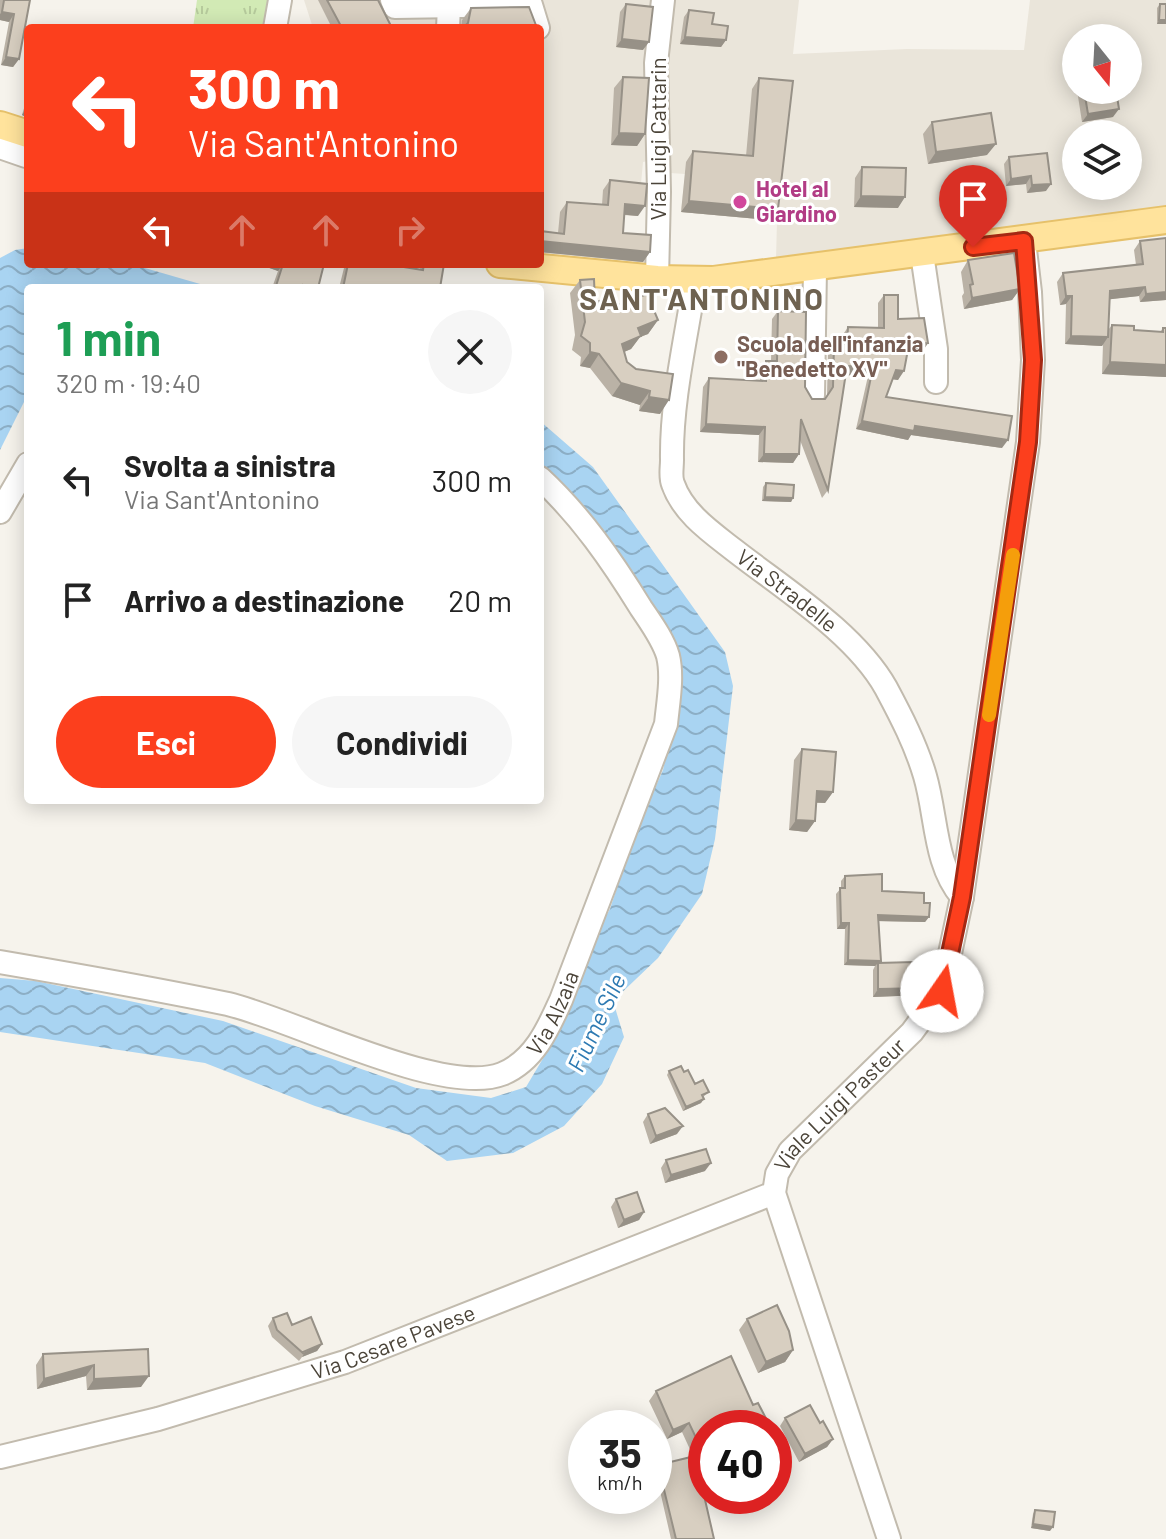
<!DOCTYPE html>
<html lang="it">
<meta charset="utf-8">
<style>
:root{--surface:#fff;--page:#f6f6f6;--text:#222;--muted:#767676;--accent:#fc3f1d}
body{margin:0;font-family:Barlow,sans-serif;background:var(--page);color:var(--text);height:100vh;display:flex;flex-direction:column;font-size:30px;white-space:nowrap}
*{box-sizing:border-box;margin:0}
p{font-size:26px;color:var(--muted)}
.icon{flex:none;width:44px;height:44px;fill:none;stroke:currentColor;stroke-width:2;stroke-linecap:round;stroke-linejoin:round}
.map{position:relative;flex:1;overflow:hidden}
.side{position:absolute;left:24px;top:284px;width:520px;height:520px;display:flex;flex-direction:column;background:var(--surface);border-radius:8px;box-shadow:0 4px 20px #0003}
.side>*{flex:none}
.hud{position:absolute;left:24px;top:24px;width:520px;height:244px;border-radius:8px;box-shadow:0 4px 20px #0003;background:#fc3f1d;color:#fff;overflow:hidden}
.needle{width:52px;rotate:162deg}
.tools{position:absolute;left:1062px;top:24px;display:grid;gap:16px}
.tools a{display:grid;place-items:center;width:80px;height:80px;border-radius:50%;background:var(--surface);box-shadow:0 4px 20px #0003;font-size:40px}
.speed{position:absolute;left:568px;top:1410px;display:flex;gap:16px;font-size:40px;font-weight:700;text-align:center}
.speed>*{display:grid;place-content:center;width:104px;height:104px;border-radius:50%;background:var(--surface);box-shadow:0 4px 20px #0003;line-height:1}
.speed small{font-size:20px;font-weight:400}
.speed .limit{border:12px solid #d22;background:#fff;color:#111}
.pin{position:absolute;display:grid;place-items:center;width:68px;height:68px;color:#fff;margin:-82px -34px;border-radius:50% 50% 50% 0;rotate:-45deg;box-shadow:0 0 8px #0007}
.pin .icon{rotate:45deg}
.me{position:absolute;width:88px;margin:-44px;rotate:12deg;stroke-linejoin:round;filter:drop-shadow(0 0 6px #0008)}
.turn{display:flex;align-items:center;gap:28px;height:168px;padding:0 32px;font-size:36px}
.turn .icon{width:104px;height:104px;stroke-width:2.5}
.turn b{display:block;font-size:56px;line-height:68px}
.lanes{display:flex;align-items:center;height:76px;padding:0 32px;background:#0003;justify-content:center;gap:40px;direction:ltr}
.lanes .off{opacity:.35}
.round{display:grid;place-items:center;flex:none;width:84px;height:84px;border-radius:42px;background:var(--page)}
.summary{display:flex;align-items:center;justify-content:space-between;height:136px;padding:0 32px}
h1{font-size:48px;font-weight:700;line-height:60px;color:#1e9e55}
.cta{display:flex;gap:16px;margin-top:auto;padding:16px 32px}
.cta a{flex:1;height:92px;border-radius:48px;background:var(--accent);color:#fff;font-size:32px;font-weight:700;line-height:92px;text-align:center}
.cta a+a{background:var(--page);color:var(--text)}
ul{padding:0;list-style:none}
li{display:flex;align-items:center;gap:24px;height:120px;padding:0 32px}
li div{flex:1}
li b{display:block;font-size:30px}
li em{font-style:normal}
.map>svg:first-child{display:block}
.residential{fill:#eae5da;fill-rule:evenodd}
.grass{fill:url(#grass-tufts)}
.water{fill:url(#water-waves)}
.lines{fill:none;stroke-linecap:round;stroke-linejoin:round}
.minor-casing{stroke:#c2bbae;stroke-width:26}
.major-casing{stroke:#e6c16a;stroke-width:30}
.minor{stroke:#fff;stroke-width:22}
.major{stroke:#ffe39c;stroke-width:26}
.wall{fill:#bab2a6}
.shaded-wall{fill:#979187}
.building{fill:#d8cfc1;stroke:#979187;stroke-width:2}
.route-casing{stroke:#a42913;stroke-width:20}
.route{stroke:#fc3f1d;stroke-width:14}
.slow{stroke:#f59e0b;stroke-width:14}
.hotel-dot{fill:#d1479c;stroke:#fff;stroke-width:3}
.education-dot{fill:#8d6e63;stroke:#fff;stroke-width:3}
.labels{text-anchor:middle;stroke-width:6;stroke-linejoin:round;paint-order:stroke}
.street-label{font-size:22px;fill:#4b4439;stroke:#fff}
.hotel-label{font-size:22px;font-weight:bold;fill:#b23c85;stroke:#fff;text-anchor:start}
.education-label{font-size:22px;font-weight:bold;fill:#785e54;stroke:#fff;text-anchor:start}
.water-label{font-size:24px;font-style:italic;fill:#2e7ab2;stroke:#fff}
.district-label{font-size:30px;font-weight:bold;letter-spacing:2px;fill:#6e6250;stroke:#fff}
</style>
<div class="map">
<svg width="1166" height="1539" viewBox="0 0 1166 1539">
<defs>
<pattern id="grass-tufts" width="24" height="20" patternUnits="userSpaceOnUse" patternTransform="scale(2)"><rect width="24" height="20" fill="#d2eab5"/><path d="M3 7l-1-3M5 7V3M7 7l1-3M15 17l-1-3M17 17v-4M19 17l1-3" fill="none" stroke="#b6ca9c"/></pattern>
<pattern id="water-waves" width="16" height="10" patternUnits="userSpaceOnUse" patternTransform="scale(2)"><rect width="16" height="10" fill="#a9d4f2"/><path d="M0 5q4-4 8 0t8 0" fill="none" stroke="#8caec5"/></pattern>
</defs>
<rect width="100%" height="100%" fill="#f6f3ec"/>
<path class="residential" d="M304 0H657L649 161 643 162 638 216 618 214 616 242 649 245 647 268 540 256V28H313Z
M673 0H799L793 54 907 49 1024 50 1030 0H1166V208L776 260 777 221 681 212 685 174 670 173 665 61ZM1076 38H1128V90H1076ZM1076 134H1128V186H1076Z"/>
<path class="grass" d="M197 0H271L266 28H193Z"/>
<path class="water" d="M28 248V264H131L214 288H28V394L0 450V258L15 250Z
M540 421 593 467 725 652 733 686 715 839 702 894 658 958 613 1001 624 1037 602 1084 564 1126 513 1153 447 1161 409 1135 315 1106 205 1063 0 1032V978L36 981 223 1021 416 1088 491 1098 526 1087 557 1035 573 974 610 909 633 838 663 770 678 697 663 618 628 568 555 479 540 467Z"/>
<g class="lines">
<defs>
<g id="minor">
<path d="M392 0 395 7 531 5 538 28"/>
<path d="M275 28 280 0"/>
<path d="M448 28 449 6"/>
<path d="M0 147 26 156"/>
<path d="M922 254 936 349V382"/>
<path d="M657 279 659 192 656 63 663 0"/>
<path id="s1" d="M695 280C686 339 671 401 672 460 672 468 670 477 673 484 683 513 711 532 734 550 784 589 855 633 886 688 901 716 916 745 925 776 937 817 934 864 962 897"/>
<path d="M813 395 815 268"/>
<path d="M0 512 28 464"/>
<path id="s2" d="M0 962C76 975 152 988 228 1004 292 1019 443 1097 502 1074 534 1061 548 1029 561 1000L666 724C668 703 673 677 668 656 663 639 651 623 641 608 612 561 581 516 540 478"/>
<path id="s3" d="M0 1457 158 1419 345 1362 774 1193"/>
<path id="s4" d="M889 1539 774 1193 777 1174 790 1151 912 1032 942 991 962 897 1028 442 1033 360 1030 292 1024 241"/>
</g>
<path id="major" d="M0 125 28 134
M500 264 657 279 713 280 1166 220"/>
</defs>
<use href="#minor" class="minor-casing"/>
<use href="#major" class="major-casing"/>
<use href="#minor" class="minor"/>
<use href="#major" class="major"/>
</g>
<path class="wall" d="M0 0H30L19 59 13 67 1 65 9 22 0 20Z
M318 0H378L392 28H332Z
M626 4 643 50 616 47 620 12Z
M1160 4 1166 24H1157V8Z
M471 8 537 28H461L462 20Z
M689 10 712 24 726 40 721 47 680 44 684 17Z
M623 77 645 134 637 146 611 145 614 88Z
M759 78 770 220 681 212 686 162 693 151 746 156 752 89Z
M1077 90H1116L1113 117 1082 122Z
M28 95V118L22 115Z
M932 122 987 155 928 164 923 134Z
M1009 157 1046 191 1027 193 1026 184 1006 186 1004 164Z
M862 167 898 208 854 207 855 178Z
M610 180 638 216 624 215 623 233 650 252 643 262 540 252V231L558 233 560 212 567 202 602 205 603 190Z
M1140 241 1166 300 1140 302 1139 296 1110 299 1108 330 1112 325 1134 330 1160 332 1163 328 1166 377 1102 374 1103 344 1102 346 1065 344 1066 304 1060 305 1057 282 1063 273 1136 265 1134 250Z
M968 260 1020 289 1012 300 964 309 962 296 964 293 961 272Z
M258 264H324L318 288H272L278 271Z
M345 264H384L420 270 421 264H444L440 288H339Z
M580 280 595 303 608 309 658 320 648 334 640 337 631 349 624 352 627 362 636 369 673 374 660 414 639 411 640 405 612 396 590 368 580 366 581 357 572 350 575 335 570 293Z
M884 295 898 319 928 343 922 352H907L898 380 893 379 886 397 1002 448 911 435 908 440 856 429 868 376 846 375 828 490 822 498 800 440 799 454 793 463 758 462 759 435 700 432 703 387 709 378 760 381V369L766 361H771L772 319 778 311 805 387 812 399H825L827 396 828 352 834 344H841L842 336 848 327 878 328V303Z
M766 483 793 498 791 502 762 501 763 487Z
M802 749 833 792 825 803H816L815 821 807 832 789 830 794 760Z
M845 876 882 891 924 903 929 917 925 922 879 921 881 961 880 963 914 967 927 988 922 995 873 997V970L875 966 844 965 845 929H837L836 894 841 888V881Z
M669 1071 684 1072 695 1084 709 1092 703 1097 701 1103 683 1111 667 1075Z
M648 1114 677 1134 650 1144 643 1122Z
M666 1160 705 1171 665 1183 661 1168Z
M616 1199 644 1212 639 1220 618 1228 611 1207Z
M273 1318 322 1344 317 1351 302 1357 299 1361 272 1337 268 1326Z
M747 1319 793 1350 785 1362 758 1373 739 1330Z
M148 1349 141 1387 87 1390 86 1376 37 1389 36 1365 43 1354Z
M656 1391 753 1405 769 1428H706V1450L693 1456 682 1432 667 1439 649 1401Z
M785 1418 820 1423 833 1439 827 1447 799 1462 780 1426Z
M658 1465 714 1539H671L655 1469Z
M1035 1510 1050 1531 1031 1528 1033 1514Z"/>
<path class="shaded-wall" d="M2 12 14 14 9 22 0 20V14Z
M1159 20H1166V24H1157Z
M685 37 726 40 721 47 680 44Z
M622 39 649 42 643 50 616 47Z
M6 57 19 59 13 67 1 65Z
M27 107 28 108V118L22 115Z
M1119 109 1113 117 1082 122 1088 114Z
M619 133 645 134 637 146 611 145Z
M996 144 987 155 928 164 936 152Z
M1031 176 1026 184 1006 186 1011 179Z
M1051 184 1046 191 1027 193 1032 185Z
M861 196 905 197 898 208 854 207Z
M689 201 778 209 770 220 681 212Z
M625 204 645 206 638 216 618 214Z
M540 241 650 252 643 262 540 252Z
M258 264H283L278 271Z
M1145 287 1139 296 1104 300 1110 291Z
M1020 289 1012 300 964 309 972 298Z
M1166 292V300L1140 302 1146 294Z
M1066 296H1072L1066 304 1060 305Z
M658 320 648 334 640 337 631 349 612 357 622 344 638 328Z
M1071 336 1108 337 1102 346 1065 344Z
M928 343 922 352 903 353 909 344Z
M590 352 599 354 590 368 580 366Z
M1110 362 1166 365V377L1102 374Z
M847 366 873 367 868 376 841 375Z
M896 370 904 371 898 380 890 379Z
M621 383 650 391 640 405 612 396Z
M649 397 669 400 660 414 639 411Z
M862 421 915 426 1008 440 1002 448 911 435 908 440 856 429Z
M706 424 765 427 759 435 700 432Z
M764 454H799L793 463 758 462Z
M765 497 793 498 791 502 762 501Z
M817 791 833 792 825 803 809 802Z
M796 820 815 821 807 832 789 830Z
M878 915 929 917 925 922 874 921Z
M841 923H849L845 929H837Z
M848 960 881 961 878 966V963L875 966 844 965Z
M927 988 922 995 873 997 878 989Z
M704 1099 701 1103 683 1111 686 1107Z
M683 1126 677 1134 650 1144 656 1136Z
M711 1163 705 1171 665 1183 671 1175Z
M644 1212 639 1220 618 1228 624 1220Z
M322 1344 317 1351 302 1357 304 1354 303 1353Z
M793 1350 785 1362 758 1373 766 1362Z
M94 1365 86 1376 37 1389 44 1379Z
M149 1376 141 1387 87 1390 94 1379Z
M689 1423 682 1432 667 1439 673 1430Z
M833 1439 827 1447 799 1462 805 1454Z
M706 1443V1450L693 1456 700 1446Z
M1033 1524 1053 1527 1050 1531 1031 1528Z"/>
<path class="building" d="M4 0H30L19 59 6 57 14 14 2 12Z
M327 0H378L392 28H342Z
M626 4 653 7 649 42 622 39Z
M1160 4H1166V20H1159Z
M529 7 537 28H463L468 23 471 8Z
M689 10 714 13 712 24 728 26 726 40 685 37Z
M623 77 649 78 645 134 619 133Z
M759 78 793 81 778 209 689 201 693 151 753 156Z
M1084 90H1116L1119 109 1088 114Z
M991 113 996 144 936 152 932 122Z
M1047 153 1051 184 1032 185 1031 176 1011 179 1009 157Z
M862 167 906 168 905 197 861 196Z
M610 180 647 184 645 206 625 204 623 233 651 235 650 252 540 241V231L564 234 567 202 608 205Z
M1166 238V292L1146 294 1145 287 1110 291 1108 337 1071 336 1072 296H1066L1063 273 1143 264 1140 241Z
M1014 253 1020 289 972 298 970 285 973 284 968 260Z
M283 264H324L318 288 303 285 302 288H283L276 286Z
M348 264H385L423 270 424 264H444L440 288H343Z
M594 279 595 303 604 299 608 309 647 294 658 320 638 328 641 336 622 344 627 362 636 369 673 374 669 400 649 397 650 391 621 383 599 354 590 352V343L581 336 585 322 580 280Z
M884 295H898V319L924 318 928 343 909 344 904 371 896 370 886 397 1012 416 1008 440 915 426 914 431 862 421 873 367 847 366 828 490 801 419 799 454H764L765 427 706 424 709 378 766 381V361H777L778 311 806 312 805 387 812 399H825L833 387 834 344H847L848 327 884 328Z
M1112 325 1134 326V330L1163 332V328H1166V365L1110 362Z
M766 483 794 485 793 498 765 497Z
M802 749 836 752 833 792 817 791 815 821 796 820Z
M882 874V891L924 893V903H930L929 917 878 915 881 961 848 960 849 923H841L840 888H845V876Z
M914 962V967H928L927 988 878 989V963Z
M681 1066 684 1072 688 1070 695 1084 703 1080 709 1092 702 1095 704 1099 686 1107 669 1071Z
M665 1108 683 1126 656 1136 648 1114Z
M706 1149 711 1163 671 1175 666 1160Z
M637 1192 644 1212 624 1220 616 1199Z
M777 1305 789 1331 793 1350 766 1362 747 1319Z
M287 1313 292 1325 311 1317 322 1344 303 1352 304 1354 277 1330 273 1318Z
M148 1349 149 1376 94 1379V1365L44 1379 43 1354Z
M731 1356 753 1405 758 1403 770 1426 766 1428H748L746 1424 737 1428H706V1443L700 1446 689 1423 673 1430 656 1391Z
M810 1405 820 1423 823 1421 833 1439 805 1454 785 1418Z
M695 1456 714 1539H676L658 1465Z
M1035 1510 1055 1512 1053 1527 1033 1524Z"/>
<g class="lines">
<defs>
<path id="route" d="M942 991 962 897 1028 442 1033 360 1024 241 973 247"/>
</defs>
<use href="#route" class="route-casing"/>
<use href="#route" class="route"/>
<path class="slow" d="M989 715 1013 555"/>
</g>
<circle class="hotel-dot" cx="740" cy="202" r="8"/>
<circle class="education-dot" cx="721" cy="357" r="8"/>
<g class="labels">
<g class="street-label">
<text transform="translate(658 139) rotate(-90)" y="8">Via Luigi Cattarin</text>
<text dy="8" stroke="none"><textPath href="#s1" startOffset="364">Via Stradelle</textPath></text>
<text dy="8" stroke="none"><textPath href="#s2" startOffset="600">Via Alzaia</textPath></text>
<text dy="8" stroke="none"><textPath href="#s4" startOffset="478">Viale Luigi Pasteur</textPath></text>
<text dy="8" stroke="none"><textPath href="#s3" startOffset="410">Via Cesare Pavese</textPath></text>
</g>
<g class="hotel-label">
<text x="756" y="197">Hotel al<tspan x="756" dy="25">Giardino</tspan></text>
</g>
<g class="education-label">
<text x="737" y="352">Scuola dell'infanzia<tspan x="737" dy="25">"Benedetto XV"</tspan></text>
</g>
<g class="water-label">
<text transform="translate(597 1023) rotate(-65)" y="8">Fiume Sile</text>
</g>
<g class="district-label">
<text x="702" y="310">SANT'ANTONINO</text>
</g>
</g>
</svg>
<div class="tools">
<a><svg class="needle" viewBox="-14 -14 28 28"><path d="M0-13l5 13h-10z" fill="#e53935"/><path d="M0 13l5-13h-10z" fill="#767676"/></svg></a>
<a><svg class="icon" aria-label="layers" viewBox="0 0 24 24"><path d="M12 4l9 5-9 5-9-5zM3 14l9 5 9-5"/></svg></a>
</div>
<div class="speed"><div>35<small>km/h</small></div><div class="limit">40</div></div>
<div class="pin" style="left:973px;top:247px;background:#d93025"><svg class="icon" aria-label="arrive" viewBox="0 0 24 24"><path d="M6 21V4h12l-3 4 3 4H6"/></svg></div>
<svg class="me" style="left:942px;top:991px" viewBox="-20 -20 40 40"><circle r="19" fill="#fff"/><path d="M0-13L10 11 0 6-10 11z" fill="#fc3f1d"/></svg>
<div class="hud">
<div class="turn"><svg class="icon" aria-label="left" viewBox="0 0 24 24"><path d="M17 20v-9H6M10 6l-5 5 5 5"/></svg><div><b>300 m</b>Via Sant'Antonino</div></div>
<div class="lanes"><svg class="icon" aria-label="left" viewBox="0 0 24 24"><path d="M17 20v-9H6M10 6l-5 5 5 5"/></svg><svg class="icon off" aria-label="ahead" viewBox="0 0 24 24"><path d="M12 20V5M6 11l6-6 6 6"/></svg><svg class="icon off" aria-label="ahead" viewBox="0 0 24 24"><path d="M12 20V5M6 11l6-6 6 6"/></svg><svg class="icon off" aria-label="right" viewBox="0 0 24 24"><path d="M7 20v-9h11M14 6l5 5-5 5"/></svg></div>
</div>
<section class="side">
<div class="summary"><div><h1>1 min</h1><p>320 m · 19:40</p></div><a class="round"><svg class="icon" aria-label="close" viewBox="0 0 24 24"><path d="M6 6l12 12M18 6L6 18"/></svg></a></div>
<ul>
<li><svg class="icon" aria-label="left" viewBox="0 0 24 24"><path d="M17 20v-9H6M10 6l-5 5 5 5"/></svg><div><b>Svolta a sinistra</b><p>Via Sant'Antonino</p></div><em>300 m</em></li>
<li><svg class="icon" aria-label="arrive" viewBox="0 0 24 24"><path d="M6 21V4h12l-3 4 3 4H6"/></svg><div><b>Arrivo a destinazione</b></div><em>20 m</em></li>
</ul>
<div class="cta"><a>Esci</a><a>Condividi</a></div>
</section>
</div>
